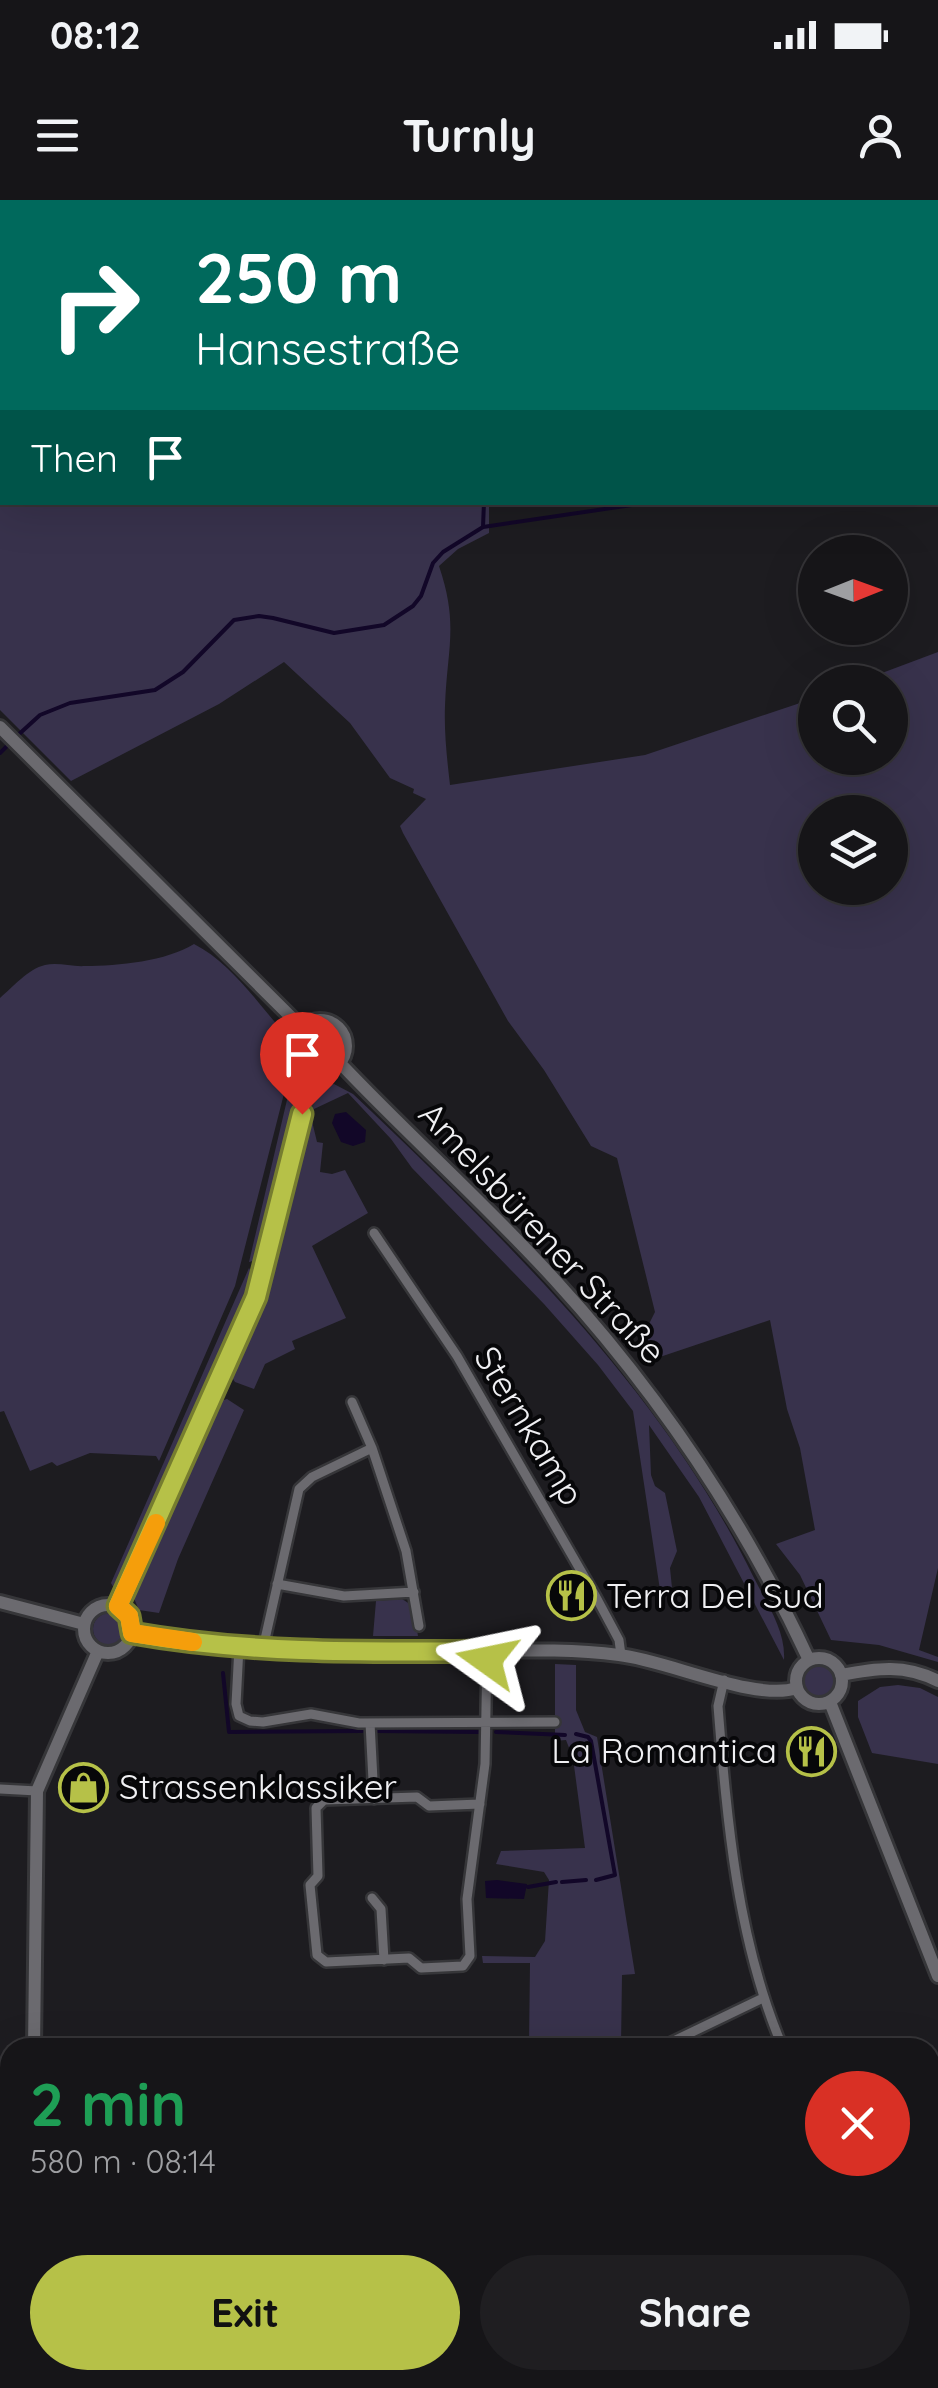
<!DOCTYPE html>
<meta charset="utf-8">
<style>
:root{--surface:#161518;--page:#1f1e21;--text:#f1f3f6;--muted:#9e9fa2;--line:#353437;--accent:#b6c148}
body{margin:0;font-family:Quicksand,sans-serif;background:var(--page);color:var(--text);height:100vh;display:flex;flex-direction:column;font-size:38px;white-space:nowrap}
*{box-sizing:border-box;margin:0}
p{font-size:32px;color:var(--muted)}
.icon{flex:none;width:55px;height:55px;fill:none;stroke:currentColor;stroke-width:2;stroke-linecap:round;stroke-linejoin:round}
.map{position:relative;flex:1;overflow:hidden}
.sheet{position:absolute;left:0px;top:1838px;width:940px;height:352px;display:flex;flex-direction:column;background:var(--surface);border-radius:30px 30px 0 0;box-shadow:0 10px 40px #0002,0 0 0 2px var(--line)}
.sheet>*{flex:none}
.top-card{position:absolute;left:0px;top:0px;width:940px;height:305px;box-shadow:0 10px 40px #0002,0 0 0 2px var(--line);background:#00695c;color:#fff;overflow:hidden}
.needle{width:65px;rotate:89deg}
.controls{position:absolute;left:798px;top:335px;display:grid;gap:20px}
.controls a{display:grid;place-items:center;width:110px;height:110px;border-radius:50%;background:var(--surface);box-shadow:0 10px 40px #0002,0 0 0 2px var(--line);font-size:50px}
.pin{position:absolute;display:grid;place-items:center;width:85px;height:85px;color:#fff;margin:-102px -42px;border-radius:50% 50% 50% 0;rotate:-45deg;box-shadow:0 0 10px #0007}
.pin .icon{rotate:45deg}
.me{position:absolute;width:110px;margin:-55px;rotate:282deg;stroke-linejoin:round;filter:drop-shadow(0 0 8px #0008)}
.turn{display:flex;align-items:center;gap:35px;height:210px;padding:0 30px;font-size:45px}
.turn .icon{width:130px;height:130px;stroke-width:2.5}
.turn b{display:block;font-size:70px;line-height:85px}
.then{display:flex;align-items:center;height:95px;padding:0 30px;background:#0003;gap:20px;font-size:38px}
.round{display:grid;place-items:center;flex:none;width:105px;height:105px;border-radius:52px;background:var(--page)}
.overview{display:flex;align-items:center;justify-content:space-between;height:170px;padding:0 30px}
h1{font-size:60px;font-weight:700;line-height:75px;color:#1e9e55}
.button{display:flex;gap:20px;margin-top:auto;padding:20px 30px}
.button a{flex:1;height:115px;border-radius:60px;background:var(--accent);color:#111;font-size:40px;font-weight:700;line-height:115px;text-align:center}
.button a+a{background:var(--page);color:var(--text)}
.status{display:flex;justify-content:space-between;align-items:center;height:70px;padding:0 50px;background:var(--surface);direction:ltr}
.status svg{height:28px;fill:currentColor}
header{display:flex;justify-content:space-between;align-items:center;height:130px;padding:0 30px;background:var(--surface);font-size:45px;font-weight:700}
.map>svg:first-child{display:block}
.green{fill:#38324c;fill-rule:evenodd}
.water{fill:#120728}
.lines{fill:none;stroke-linecap:round;stroke-linejoin:round}
.stream{stroke:#120728;stroke-width:4}
.street-casing{stroke:#363639;stroke-width:14}
.secondary-casing{stroke:#363639;stroke-width:18}
.street{stroke:#6b6a6f;stroke-width:9}
.secondary{stroke:#6b6a6f;stroke-width:12}
.route-casing{stroke:#767d2f;stroke-width:25}
.route{stroke:#b6c148;stroke-width:18}
.slow{stroke:#f59e0b;stroke-width:18}
.labels{text-anchor:middle;stroke-width:8;stroke-linejoin:round;paint-order:stroke}
.street-label{font-size:35px;fill:#f0f0f3;stroke:#070709}
.poi-label{font-size:35px;fill:#f0f0f3;stroke:#070709;text-anchor:start}
</style>
<div class="status"><b>08:12</b><svg viewBox="0 0 49 12"><path d="M0 12V9h3v3zM5 12V6h3v6zM10 12V3h3v9zM15 12V0h3v12zM26 1h20v11H26zM47 4h2v5h-2z"/></svg></div>
<header><svg class="icon" aria-label="menu" viewBox="0 0 24 24"><path d="M4 6h16M4 12h16M4 18h16"/></svg>Turnly<svg class="icon" aria-label="person" viewBox="0 0 24 24"><circle cx="12" cy="8" r="4"/><path d="M4 21q1-7 8-7t8 7"/></svg></header>
<div class="map">
<svg width="938" height="2188" viewBox="0 0 938 2188">
<rect width="100%" height="100%" fill="#1d1c20"/>
<path class="green" d="M0 0H483L2 2V302L489 303V333L458 349 439 366C459 425 447 448 445 506 444 532 447 559 450 585L645 555 815 498V558H890V482H858L938 452V1368L919 1450 938 1457V1462L879 1445 831 1440 800 1375 776 1344 815 1330 800 1248 787 1209 770 1120 648 1161 638 1146 655 1112 617 958 591 946 544 870 508 821 403 633 400 626 426 599 413 593 414 589 390 578 350 523 284 462 219 504 71 581 0 510ZM815 612H890V688H815Z
M194 744C228 761 255 799 279 827V850L289 874 235 1086 159 1261 156 1256 90 1253 57 1266 52 1262 30 1271 4 1211 0 1212V798C13 787 28 769 45 765 58 762 72 767 85 766 118 766 167 761 194 744Z
M299 845a20 20 0 1 1 40 0a20 20 0 1 1-40 0Z
M295 884H300L298 907 261 1059 249 1062 290 887Z
M334 884 353 894C504 1038 660 1187 753 1376 766 1402 786 1431 784 1460L699 1297 649 1225 651 1275 655 1286 665 1293 677 1351 670 1368 672 1388 660 1390 633 1211 598 1165 544 1104 412 968 391 939 348 893 314 909 311 917 317 942 323 943 320 972 332 974 345 970 368 1013 312 1046 346 1118 292 1141 295 1149 265 1164 254 1189 235 1182 229 1173 262 1096 277 1047 312 904 317 889Z
M249 1068 255 1078 253 1086 123 1379 115 1390 111 1383Z
M227 1199 244 1210 178 1359 159 1413 139 1410 133 1396 140 1372 217 1202Z
M402 1399 413 1406 418 1436H373L376 1401Z
M93 1429a16 16 0 1 1 32 0a16 16 0 1 1-32 0Z
M555 1464 576 1465V1510L585 1532 597 1537 635 1774 622 1775 621 1847 184 1848V1843L267 1841 529 1845 530 1763H483L482 1756 535 1757 545 1741 549 1680 544 1672 496 1664 501 1651 585 1648 573 1558 566 1540 555 1541Z
M803 1481a16 16 0 1 1 32 0a16 16 0 1 1-32 0Z
M898 1485 920 1488 938 1497V1564L872 1553 858 1517V1501L880 1487Z
M195 2180H715L718 2188H196Z"/>
<path class="water" d="M346 912 366 930 365 942 353 946 341 942 332 923 335 914Z
M497 1680 527 1684 524 1699 486 1698 485 1681Z"/>
<g class="lines">
<path class="stream" d="M430 0V2
M938 245V244
M483 327 484 302
M17 536 40 515 70 503 155 490 183 472 234 420 259 416 273 418 334 433 384 425 413 406 421 396 433 363 443 352 483 327 652 302
M0 553 10 543
M223 1473 229 1532 362 1531
M377 1531 478 1532
M496 1532 565 1535
M576 1534 588 1537 591 1541 615 1675 596 1680
M562 1682 586 1680
M528 1687 556 1682"/>
<defs>
<path id="street" d="M374 1033 457 1156 596 1397 619 1440 621 1455
M372 1248 406 1351 419 1426
M277 1384 344 1396 414 1392
M239 1447 236 1504 239 1516 250 1521 263 1522 311 1514 359 1523 555 1522
M263 1448 299 1289 312 1277 372 1248 352 1202
M724 1480 718 1506C727 1620 737 1741 783 1848
M370 1523 374 1599
M0 1589 37 1591
M480 1604 429 1606 417 1597 324 1600 316 1608 318 1676 310 1685 317 1755 326 1762 409 1758 421 1768 463 1766 470 1756 467 1699 485 1564 487 1451
M372 1698 381 1709 384 1760
M659 1848 763 1798
M930 1982 938 1980
M0 2126H10
M581 2180 584 2188
M885 2180 887 2188"/>
<path id="secondary" d="M0 527 301 827
M294 846a26 26 0 1 1 52 0a26 26 0 1 1-52 0Z
M340 863C410 937 487 1005 555 1080 660 1195 744 1320 809 1460
M0 1402 84 1424
M84 1429a24 24 0 1 1 48 0a24 24 0 1 1-48 0Z
M118 1406 256 1097 313 872
M132 1433C238 1451 344 1451 451 1451 507 1451 563 1448 619 1455 667 1460 755 1502 797 1488
M796 1481a23 23 0 1 1 46 0a23 23 0 1 1-46 0Z
M841 1475C877 1468 905 1464 938 1481
M830 1502 938 1776
M34 1848 37 1591 98 1451
M34 2180V2188"/>
</defs>
<use href="#street" class="street-casing"/>
<use href="#secondary" class="secondary-casing"/>
<use href="#street" class="street"/>
<use href="#secondary" class="secondary"/>
</g>
<g class="lines">
<defs>
<path id="route" d="M302 914 256 1097 118 1406 129 1416 132 1433C249 1454 368 1452 487 1451V1460"/>
</defs>
<use href="#route" class="route-casing"/>
<use href="#route" class="route"/>
<path class="slow" d="M156 1323 118 1406 129 1416 132 1433 193 1442"/>
</g>
<defs>
<symbol id="restaurant-ring" viewBox="-11 -11 22 22"><circle r="9.5" fill="#070709" stroke="#b6c148" stroke-width="1.5"/><path d="M-5-6h1v4h1v-4h1v4h1v-4h1v5L-1.5 .5V6h-2V.5L-5-1ZM5-6V6H3V1.5H1.5Q1.5-4 5-6Z" fill="#b6c148"/></symbol>
<symbol id="shop-ring" viewBox="-11 -11 22 22"><circle r="9.5" fill="#070709" stroke="#b6c148" stroke-width="1.5"/><path d="M-5-2.5h2.3a2.7 3.5 0 0 1 5.4 0H5L5.5 6h-11ZM-1.5-2.5h3a1.5 2.3 0 0 0-3 0Z" fill="#b6c148"/></symbol>
</defs>
<g fill-rule="evenodd">
<use href="#restaurant-ring" x="544" y="1368" width="55" height="55"/>
<use href="#restaurant-ring" x="784" y="1524" width="55" height="55"/>
<use href="#shop-ring" x="56" y="1560" width="55" height="55"/>
</g>
<g class="labels">
<g class="street-label">
<text transform="translate(542 1033) rotate(47)" y="12">Amelsbürener Straße</text>
<text transform="translate(529 1226) rotate(59)" y="12">Sternkamp</text>
</g>
<g class="poi-label">
<text x="606" y="1408">Terra Del Sud</text>
<text x="777" y="1563" text-anchor="end">La Romantica</text>
<text x="119" y="1599">Strassenklassiker</text>
</g>
</g>
</svg>
<div class="controls">
<a><svg class="needle" viewBox="-14 -14 28 28"><path d="M0-13l5 13h-10z" fill="#e53935"/><path d="M0 13l5-13h-10z" fill="#9e9fa2"/></svg></a>
<a><svg class="icon" aria-label="search" viewBox="0 0 24 24"><circle cx="10" cy="10" r="6"/><path d="M15 15l6 6"/></svg></a>
<a><svg class="icon" aria-label="layers" viewBox="0 0 24 24"><path d="M12 4l9 5-9 5-9-5zM3 14l9 5 9-5"/></svg></a>
</div>
<div class="pin" style="left:302px;top:914px;background:#d93025"><svg class="icon" aria-label="arrive" viewBox="0 0 24 24"><path d="M6 21V4h12l-3 4 3 4H6"/></svg></div>
<svg class="me" style="left:487px;top:1460px" viewBox="-20 -20 40 40"><path d="M0-17L14 15 0 8-14 15z" fill="#b6c148" stroke="#fff" stroke-width="4"/></svg>
<div class="top-card">
<div class="turn"><svg class="icon" aria-label="right" viewBox="0 0 24 24"><path d="M7 20v-9h11M14 6l5 5-5 5"/></svg><div><b>250 m</b>Hansestraße</div></div>
<div class="then">Then<svg class="icon" aria-label="arrive" viewBox="0 0 24 24"><path d="M6 21V4h12l-3 4 3 4H6"/></svg></div>
</div>
<section class="sheet">
<div class="overview"><div><h1>2 min</h1><p>580 m · 08:14</p></div><a class="round" style="background:#d93025;color:#fff"><svg class="icon" aria-label="close" viewBox="0 0 24 24"><path d="M6 6l12 12M18 6L6 18"/></svg></a></div>
<div class="button"><a>Exit</a><a>Share</a></div>
</section>
</div>
